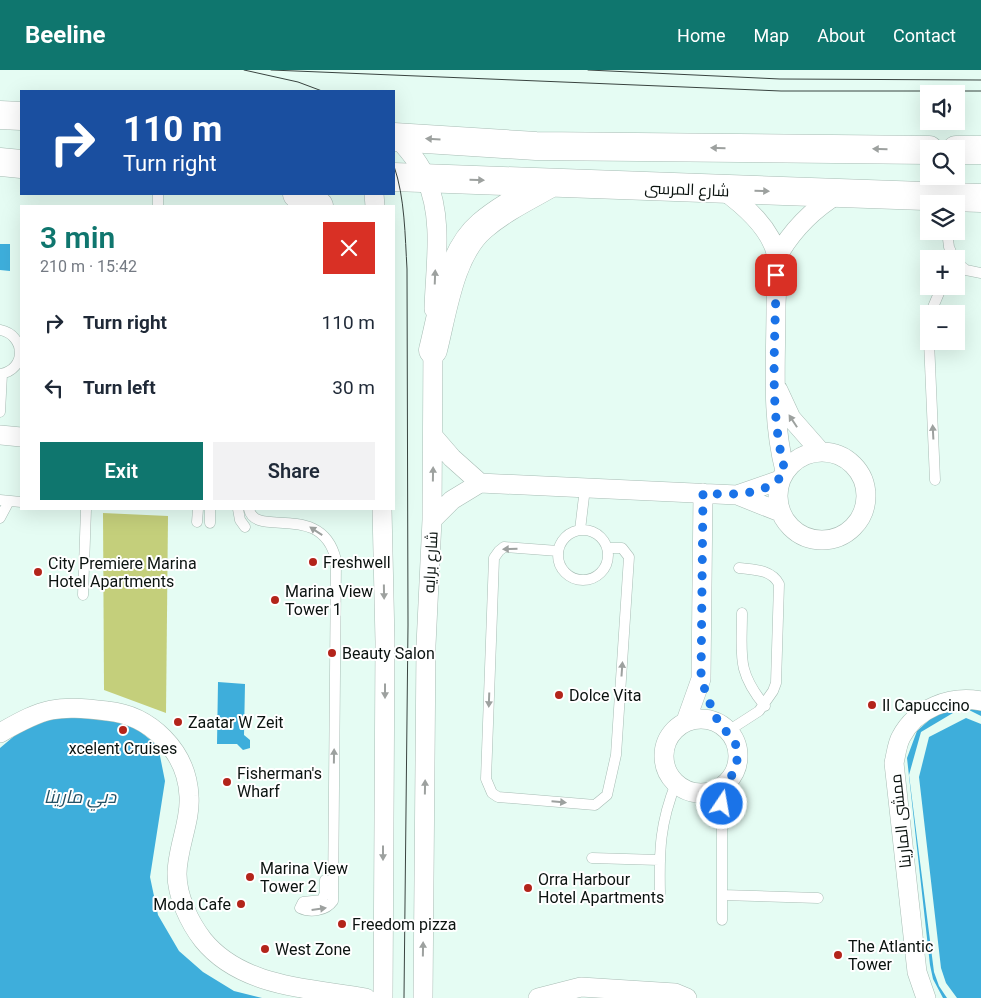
<!DOCTYPE html>
<meta charset="utf-8">
<style>
:root{--surface:#fff;--page:#f2f2f3;--text:#1f2937;--muted:#747a83;--accent:#0f766e}
body{margin:0;font-family:Roboto,Cairo,sans-serif;background:var(--page);color:var(--text);height:100vh;display:flex;flex-direction:column;font-size:19px;white-space:nowrap}
*{box-sizing:border-box;margin:0}
p{font-size:16px;color:var(--muted)}
.icon{flex:none;width:28px;height:28px;fill:none;stroke:currentColor;stroke-width:2;stroke-linecap:round;stroke-linejoin:round}
.map{position:relative;flex:1;overflow:hidden}
.side{position:absolute;left:20px;top:135px;width:375px;height:305px;display:flex;flex-direction:column;background:var(--surface);border-radius:0px;box-shadow:0 5px 20px #0002}
.side>*{flex:none}
.hud{position:absolute;left:20px;top:20px;width:375px;height:105px;border-radius:0px;box-shadow:0 5px 20px #0002;background:#1a4fa0;color:#fff;overflow:hidden}
.fabs{position:absolute;left:920px;top:15px;display:grid;gap:10px}
.fabs a{display:grid;place-items:center;width:45px;height:45px;border-radius:0px;background:var(--surface);box-shadow:0 5px 20px #0002;font-size:25px}
.pin{position:absolute;display:grid;place-items:center;width:42px;height:42px;color:#fff;margin:-21px;border-radius:10px;box-shadow:0 2px 8px #0006}
.me{position:absolute;width:55px;margin:-28px;rotate:12deg;stroke-linejoin:round;filter:drop-shadow(0 0 4px #0008)}
.turn{display:flex;align-items:center;gap:18px;height:105px;padding:0 20px;font-size:22px}
.turn .icon{width:65px;height:65px;stroke-width:2.5}
.turn b{display:block;font-size:35px;line-height:42px}
.round{display:grid;place-items:center;flex:none;width:52px;height:52px;border-radius:0px;background:var(--page)}
.head{display:flex;align-items:center;justify-content:space-between;height:85px;padding:0 20px}
h1{font-size:30px;font-weight:600;line-height:38px;color:var(--accent)}
.cta{display:flex;gap:10px;margin-top:auto;padding:10px 20px}
.cta a{flex:1;height:58px;border-radius:0px;background:var(--accent);color:#fff;font-size:20px;font-weight:600;line-height:58px;text-align:center}
.cta a+a{background:var(--page);color:var(--text)}
ul{padding:0;list-style:none}
li{display:flex;align-items:center;gap:15px;height:65px;padding:0 20px}
li div{flex:1}
li b{display:block;font-size:19px}
li em{font-style:normal}
header{display:flex;align-items:center;gap:30px;box-sizing:border-box;height:70px;padding:0 25px;background:var(--accent);color:#fff}
header strong{font-size:24px}
nav{display:flex;gap:28px;margin-inline-start:auto;font-size:18px}
.map>svg:first-child{display:block}
.green{fill:#c4cf7b}
.water{fill:#3eaedb}
.pier{fill:#e5fcf3}
.lines{fill:none;stroke-linecap:round;stroke-linejoin:round}
.lane-casing{stroke:#a7bcb4;stroke-width:11}
.street-casing{stroke:#a7bcb4;stroke-width:20}
.secondary-casing{stroke:#a7bcb4;stroke-width:29}
.lane{stroke:#fff;stroke-width:10}
.street{stroke:#fff;stroke-width:19}
.secondary{stroke:#fff;stroke-width:28}
.tram{stroke:#394440;stroke-width:1}
.oneway{fill:#9da19f}
.route{stroke:#1a73e8;stroke-width:9;stroke-dasharray:0 16.2}
.poi-dot{fill:#b3241a;stroke:#fff;stroke-width:2}
.labels{text-anchor:middle;stroke-width:4;stroke-linejoin:round;paint-order:stroke}
.street-label{font-size:16px;fill:#0b1310;stroke:#fff}
.poi-label{font-size:16px;fill:#0b1310;stroke:#fff;text-anchor:start}
.water-label{font-size:18px;font-style:italic;fill:#245165;stroke:#fff}
</style>
<header>
<strong>Beeline</strong>
<nav><a>Home</a><a>Map</a><a>About</a><a>Contact</a></nav>
</header>
<div class="map">
<svg width="981" height="928" viewBox="0 0 981 928">
<rect width="100%" height="100%" fill="#e5fcf3"/>
<path class="green" d="M103 443 168 446 166 643 104 620Z"/>
<path class="water" d="M0 174H10V201L0 200Z
M218 612 245 614 244 665 250 670V678L243 680 237 674H217Z
M981 635V928H943L933 909 930 895 907 688 917 661 938 642Z
M53 645 99 646 137 659 158 676 165 711 150 807 158 845 179 881 203 902 234 921 262 928H0V678L19 662Z"/>
<path class="pier" d="M963 637 981 646V654L966 648 929 667 919 707 941 898 946 913 957 928H947L939 916 934 902 909 705 921 662Z"/>
<g class="lines">
<defs>
<path id="lane" d="M158 136V124
M947 161 949 177 954 189
M956 192 966 200 981 203
M930 244 942 216
M929 255V260
M0 260C26 265 27 300 0 304
M929 271 935 410
M0 342 2 304
M0 430 21 432
M238 439 240 450 245 457
M249 439C255 469 322 430 336 490L333 831C326 841 310 843 300 838L303 832 322 830 325 823V810
M0 448 9 431
M197 452 198 439
M210 453V439
M580 460 585 418
M558 485a25 25 0 1 1 50 0a25 25 0 1 1-50 0Z
M558 481 504 477 499 481 494 488 486 709 492 723 498 727 595 735 607 725 616 685 629 487 622 478H607
M83 525 86 439
M742 543C742 585 736 601 765 636
M728 661 759 641 773 621 776 613 779 514C771 499 754 500 739 498
M592 788 659 790
M660 823C659 780 660 753 676 713
M722 825 818 828
M722 850V716"/>
<path id="street" d="M397 67C408 80 420 93 426 109 444 148 435 198 434 239
M723 120C745 136 772 159 777 187 779 203 776 221 776 237 776 293 771 347 785 401
M374 124 375 136
M777 187C792 160 812 140 838 124
M778 320 791 348 820 381
M0 365 21 367
M433 366 452 388 480 413
M778 426a44 44 0 1 1 88 0a44 44 0 1 1-88 0Z
M737 425 780 410
M382 439 385 572 383 928
M432 450 452 430 480 413 737 425 780 442
M664 686a37 37 0 1 1 74 0a37 37 0 1 1-74 0Z
M686 651 701 609 703 423
M0 663C45 637 56 635 107 641 150 645 187 681 189 726 191 751 177 778 177 804 177 826 189 852 203 870 242 918 311 918 366 928
M423 928 426 575 432 450 433 269
M538 928 581 917 675 923 687 928
M926 928 917 902 894 693C896 685 897 674 901 667 916 638 951 625 981 631"/>
<path id="secondary" d="M0 45 21 46
M394 67 536 76 929 80
M956 80H981
M0 92 21 94
M394 107 981 128
M297 124 319 136
M433 280C443 241 450 183 482 156 503 138 528 126 551 113"/>
</defs>
<use href="#lane" class="lane-casing"/>
<use href="#street" class="street-casing"/>
<use href="#secondary" class="secondary-casing"/>
<use href="#lane" class="lane"/>
<use href="#street" class="street"/>
<use href="#secondary" class="secondary"/>
<path class="tram" d="M244 0 298 12 322 21
M271 0 781 21H981
M588 0 780 9 981 10
M394 96C405 128 405 166 407 199L408 555 404 928"/>
</g>
<defs><path id="oneway-solid" d="M-6-.8H1V-3.2L6.5 0L1 3.2V.8H-6Z" transform="scale(1.25)"/></defs>
<g class="oneway">
<use href="#oneway-solid" transform="translate(433 69) rotate(-177)"/>
<use href="#oneway-solid" transform="translate(718 78) rotate(-179)"/>
<use href="#oneway-solid" transform="translate(880 79) rotate(-179)"/>
<use href="#oneway-solid" transform="translate(477 110) rotate(2)"/>
<use href="#oneway-solid" transform="translate(762 121) rotate(2)"/>
<use href="#oneway-solid" transform="translate(435 207) rotate(-88)"/>
<use href="#oneway-solid" transform="translate(793 351) rotate(-123)"/>
<use href="#oneway-solid" transform="translate(933 362) rotate(-93)"/>
<use href="#oneway-solid" transform="translate(433 404) rotate(-89)"/>
<use href="#oneway-solid" transform="translate(316 461) rotate(-147)"/>
<use href="#oneway-solid" transform="translate(510 479) rotate(178)"/>
<use href="#oneway-solid" transform="translate(384 522) rotate(89)"/>
<use href="#oneway-solid" transform="translate(622 599) rotate(-86)"/>
<use href="#oneway-solid" transform="translate(385 621) rotate(90)"/>
<use href="#oneway-solid" transform="translate(489 630) rotate(92)"/>
<use href="#oneway-solid" transform="translate(334 686) rotate(-89)"/>
<use href="#oneway-solid" transform="translate(425 717) rotate(-89)"/>
<use href="#oneway-solid" transform="translate(559 732) rotate(5)"/>
<use href="#oneway-solid" transform="translate(383 783) rotate(90)"/>
<use href="#oneway-solid" transform="translate(319 839) rotate(-8)"/>
<use href="#oneway-solid" transform="translate(423 879) rotate(-89)"/>
</g>
<g class="lines">
<path class="route" d="M722 734V716L731 707 736 696 738 684 735 672 719 653 712 639 701 609 703 423C729 425 770 427 785 401 768 338 776 270 776 205"/>
</g>
<g class="poi-dot">
<circle cx="313" cy="492" r="5"/>
<circle cx="38" cy="502" r="5"/>
<circle cx="275" cy="530" r="5"/>
<circle cx="332" cy="583" r="5"/>
<circle cx="559" cy="625" r="5"/>
<circle cx="872" cy="635" r="5"/>
<circle cx="178" cy="652" r="5"/>
<circle cx="123" cy="660" r="5"/>
<circle cx="227" cy="712" r="5"/>
<circle cx="250" cy="807" r="5"/>
<circle cx="528" cy="818" r="5"/>
<circle cx="241" cy="834" r="5"/>
<circle cx="342" cy="854" r="5"/>
<circle cx="265" cy="879" r="5"/>
<circle cx="838" cy="885" r="5"/>
</g>
<g class="labels">
<g class="street-label">
<text transform="translate(687 119) rotate(2)" y="6">شارع المرسى</text>
<text transform="translate(430 492) rotate(-87)" y="6">شارع برايه</text>
<text transform="translate(900 751) rotate(-96)" y="6">ممشى المارينا</text>
</g>
<g class="poi-label">
<text x="323" y="498">Freshwell</text>
<text x="48" y="499">City Premiere Marina<tspan x="48" dy="18">Hotel Apartments</tspan></text>
<text x="285" y="527">Marina View<tspan x="285" dy="18">Tower 1</tspan></text>
<text x="342" y="589">Beauty Salon</text>
<text x="569" y="631">Dolce Vita</text>
<text x="882" y="641">Il Capuccino</text>
<text x="188" y="658">Zaatar W Zeit</text>
<text x="123" y="684" text-anchor="middle">xcelent Cruises</text>
<text x="237" y="709">Fisherman's<tspan x="237" dy="18">Wharf</tspan></text>
<text x="260" y="804">Marina View<tspan x="260" dy="18">Tower 2</tspan></text>
<text x="538" y="815">Orra Harbour<tspan x="538" dy="18">Hotel Apartments</tspan></text>
<text x="231" y="840" text-anchor="end">Moda Cafe</text>
<text x="352" y="860">Freedom pizza</text>
<text x="848" y="882">The Atlantic<tspan x="848" dy="18">Tower</tspan></text>
<text x="275" y="885">West Zone</text>
</g>
<g class="water-label">
<text x="80" y="733">دبي مارينا</text>
</g>
</g>
</svg>
<div class="fabs">
<a><svg class="icon" aria-label="sound" viewBox="0 0 24 24"><path d="M4 9h4l5-4v14l-5-4H4zM17 9q2 3 0 6"/></svg></a>
<a><svg class="icon" aria-label="search" viewBox="0 0 24 24"><circle cx="10" cy="10" r="6"/><path d="M15 15l6 6"/></svg></a>
<a><svg class="icon" aria-label="layers" viewBox="0 0 24 24"><path d="M12 4l9 5-9 5-9-5zM3 14l9 5 9-5"/></svg></a>
<a>+</a>
<a>−</a>
</div>
<div class="pin" style="left:776px;top:205px;background:#d93025"><svg class="icon" aria-label="arrive" viewBox="0 0 24 24"><path d="M6 21V4h12l-3 4 3 4H6"/></svg></div>
<svg class="me" style="left:722px;top:734px" viewBox="-20 -20 40 40"><circle r="17" fill="#1a73e8" stroke="#fff" stroke-width="3"/><path d="M0-11L8 9 0 5-8 9z" fill="#fff"/></svg>
<div class="hud">
<div class="turn"><svg class="icon" aria-label="right" viewBox="0 0 24 24"><path d="M7 20v-9h11M14 6l5 5-5 5"/></svg><div><b>110 m</b>Turn right</div></div>
</div>
<section class="side">
<div class="head"><div><h1>3 min</h1><p>210 m · 15:42</p></div><a class="round" style="background:#d93025;color:#fff"><svg class="icon" aria-label="close" viewBox="0 0 24 24"><path d="M6 6l12 12M18 6L6 18"/></svg></a></div>
<ul>
<li><svg class="icon" aria-label="right" viewBox="0 0 24 24"><path d="M7 20v-9h11M14 6l5 5-5 5"/></svg><div><b>Turn right</b></div><em>110 m</em></li>
<li><svg class="icon" aria-label="left" viewBox="0 0 24 24"><path d="M17 20v-9H6M10 6l-5 5 5 5"/></svg><div><b>Turn left</b></div><em>30 m</em></li>
</ul>
<div class="cta"><a>Exit</a><a>Share</a></div>
</section>
</div>
